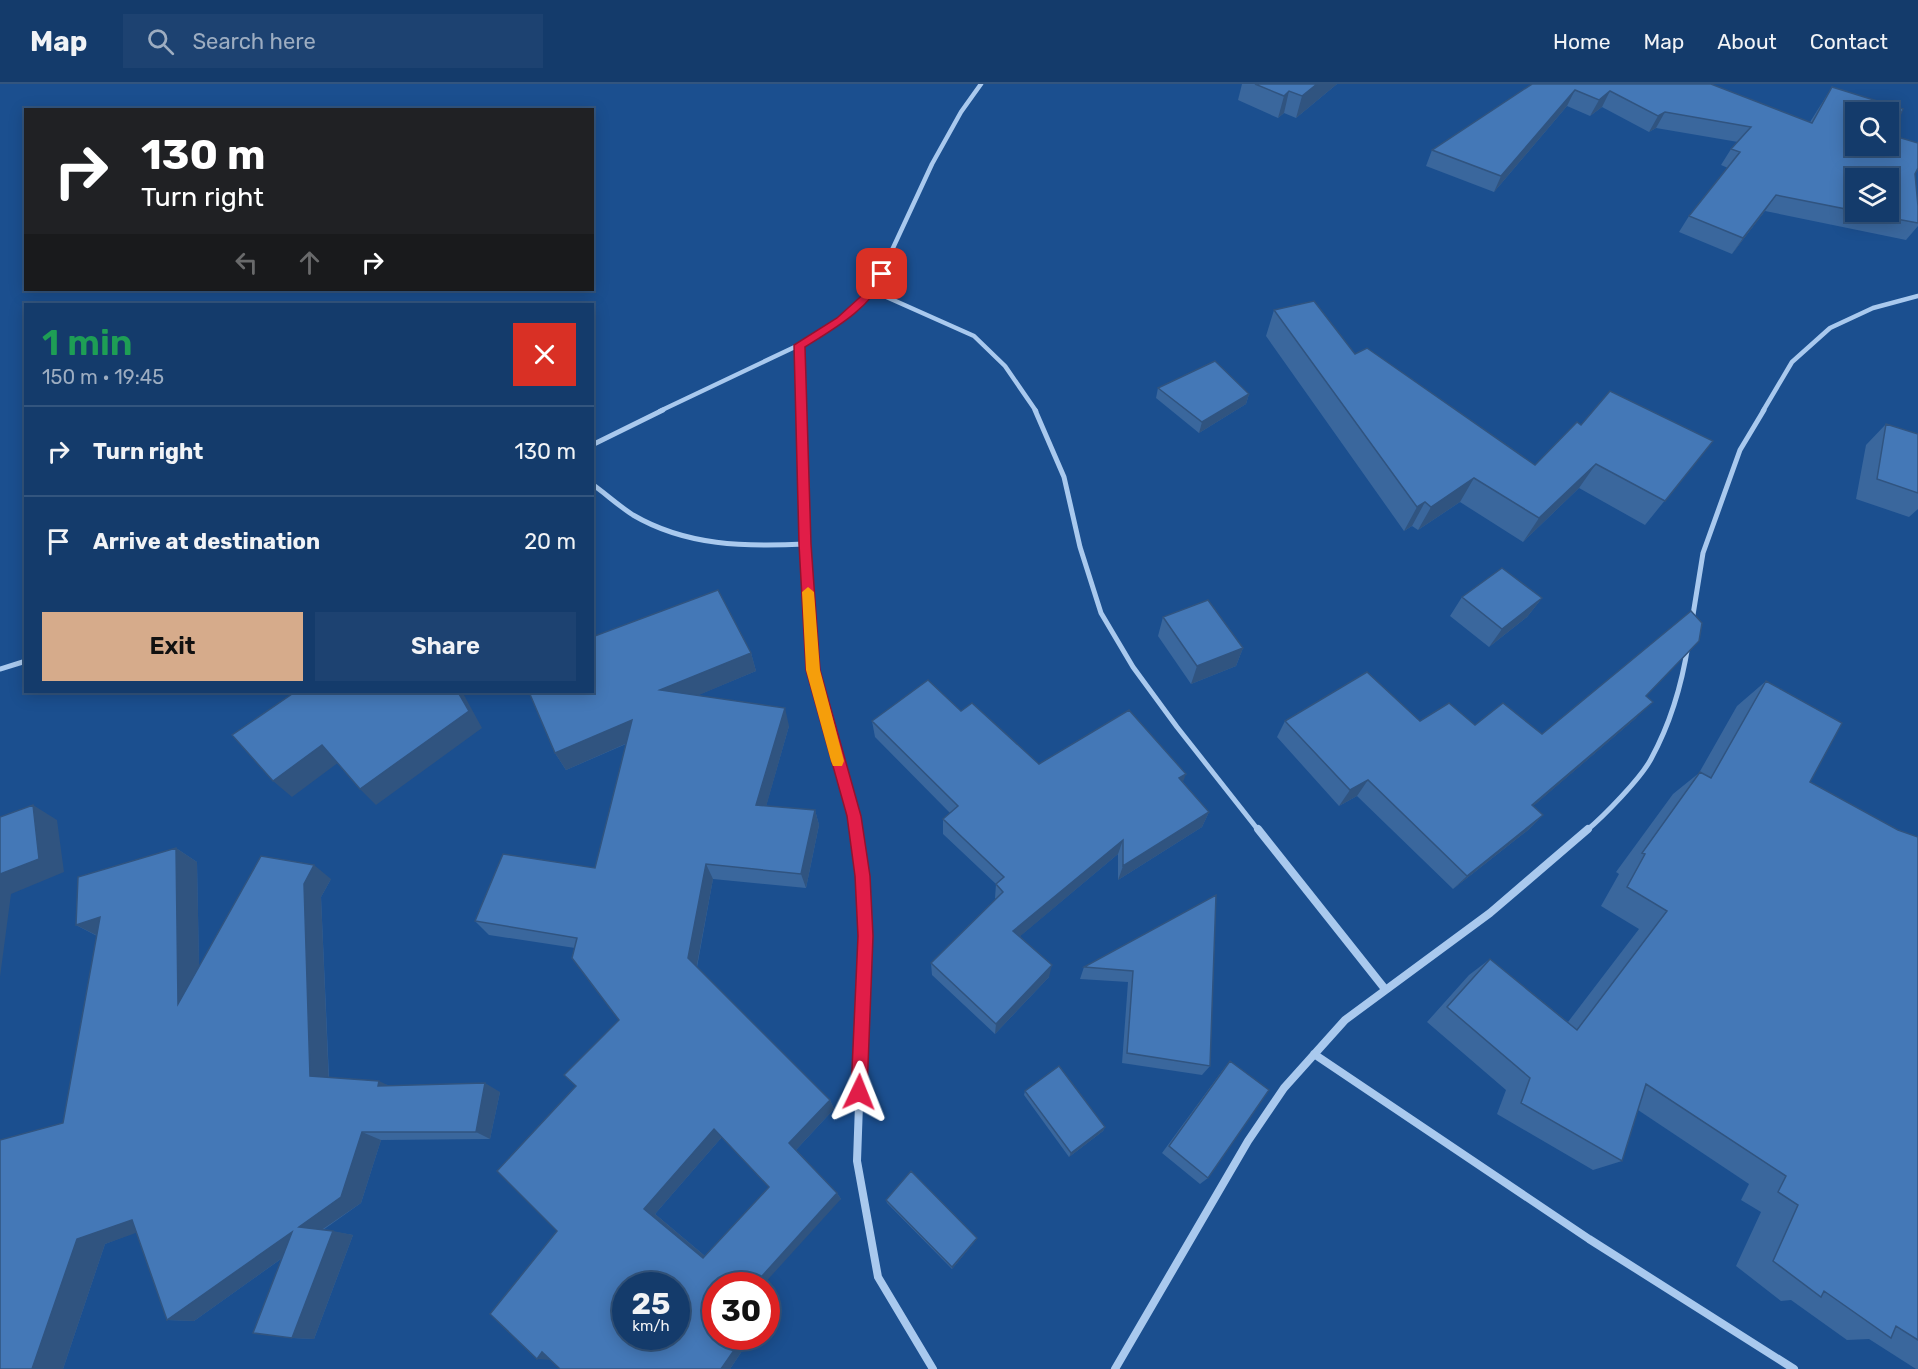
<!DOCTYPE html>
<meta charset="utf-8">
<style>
:root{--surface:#143b6b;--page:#1d4271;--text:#f1f3f6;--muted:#9dadc1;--line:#33557e;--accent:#d6ab8b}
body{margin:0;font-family:Rubik,sans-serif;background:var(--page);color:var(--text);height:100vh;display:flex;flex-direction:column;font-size:22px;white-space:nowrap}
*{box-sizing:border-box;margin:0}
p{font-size:20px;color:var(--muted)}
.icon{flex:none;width:33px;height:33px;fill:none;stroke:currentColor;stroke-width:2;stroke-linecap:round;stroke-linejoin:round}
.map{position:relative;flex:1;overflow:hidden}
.side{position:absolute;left:24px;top:219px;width:570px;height:390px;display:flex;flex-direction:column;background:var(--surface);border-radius:0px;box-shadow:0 3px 15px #0003,0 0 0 2px var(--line)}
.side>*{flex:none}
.hud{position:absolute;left:24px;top:24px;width:570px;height:183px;border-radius:0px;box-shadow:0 3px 15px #0003,0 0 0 2px var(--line);background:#202124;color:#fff;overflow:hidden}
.controls{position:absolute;left:1845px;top:18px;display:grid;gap:12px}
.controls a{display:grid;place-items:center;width:54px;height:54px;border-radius:0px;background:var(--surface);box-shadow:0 3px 15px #0003,0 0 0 2px var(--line);font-size:30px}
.speed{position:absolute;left:612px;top:1188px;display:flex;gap:12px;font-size:30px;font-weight:700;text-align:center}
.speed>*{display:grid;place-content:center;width:78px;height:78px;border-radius:50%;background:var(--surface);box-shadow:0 3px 15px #0003,0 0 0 2px var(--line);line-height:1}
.speed small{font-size:15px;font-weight:400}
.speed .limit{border:9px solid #d22;background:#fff;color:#111}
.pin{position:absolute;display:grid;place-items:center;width:51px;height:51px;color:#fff;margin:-26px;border-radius:12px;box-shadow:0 3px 9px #0006}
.me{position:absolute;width:66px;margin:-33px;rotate:2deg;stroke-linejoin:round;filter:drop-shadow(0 0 4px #0008)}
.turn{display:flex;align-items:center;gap:21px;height:126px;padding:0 18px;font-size:27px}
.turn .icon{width:78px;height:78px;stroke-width:2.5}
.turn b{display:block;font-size:42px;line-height:51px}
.lanes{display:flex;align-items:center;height:57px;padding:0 18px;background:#0003;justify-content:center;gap:30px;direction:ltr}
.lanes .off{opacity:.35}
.round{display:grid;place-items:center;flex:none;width:63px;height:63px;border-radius:0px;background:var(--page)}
.summary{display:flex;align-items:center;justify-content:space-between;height:102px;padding:0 18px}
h1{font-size:36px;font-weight:600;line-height:45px;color:#1e9e55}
.primary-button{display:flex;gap:12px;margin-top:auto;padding:12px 18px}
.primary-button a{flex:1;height:69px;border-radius:0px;background:var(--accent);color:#111;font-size:24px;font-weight:600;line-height:69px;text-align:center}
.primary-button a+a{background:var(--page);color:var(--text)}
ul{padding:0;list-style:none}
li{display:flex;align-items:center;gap:18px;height:90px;padding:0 18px;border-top:2px solid var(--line)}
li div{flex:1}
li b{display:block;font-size:22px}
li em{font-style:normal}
header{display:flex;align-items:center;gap:36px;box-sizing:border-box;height:84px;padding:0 30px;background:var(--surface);border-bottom:2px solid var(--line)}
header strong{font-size:28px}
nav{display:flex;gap:33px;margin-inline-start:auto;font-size:21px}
.search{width:420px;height:54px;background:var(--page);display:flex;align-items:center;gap:15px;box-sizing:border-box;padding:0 21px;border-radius:0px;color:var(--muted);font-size:22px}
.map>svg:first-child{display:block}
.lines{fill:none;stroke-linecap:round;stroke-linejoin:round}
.street-far2{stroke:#a9c9ee;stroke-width:4.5}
.street-far1{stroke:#a9c9ee;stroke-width:5}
.street{stroke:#a9c9ee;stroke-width:8}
.wall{fill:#3a679d;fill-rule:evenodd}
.shaded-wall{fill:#305480}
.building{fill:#4478b7;stroke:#305480;stroke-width:1.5;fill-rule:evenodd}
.route{fill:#e11d48;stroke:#92132f;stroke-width:1.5}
.slow{fill:#f59e0b}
</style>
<header>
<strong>Map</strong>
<div class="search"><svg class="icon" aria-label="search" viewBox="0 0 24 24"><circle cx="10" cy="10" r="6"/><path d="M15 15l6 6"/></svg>Search here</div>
<nav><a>Home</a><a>Map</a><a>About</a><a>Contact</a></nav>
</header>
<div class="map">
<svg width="1918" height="1285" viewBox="0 0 1918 1285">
<rect width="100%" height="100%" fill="#1b4f8f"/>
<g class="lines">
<path class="street-far2" d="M873 207 974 252 1005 282 1036 327
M799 261 801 327
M660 327 799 261 841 236 873 207 932 80 961 28 981 0
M1763 327 1792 278 1830 244 1873 224 1918 212"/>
<path class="street-far1" d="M801 326 805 460 813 586 854 732 856 747
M1035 326 1064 393 1080 463 1101 529 1133 583 1177 643 1259 747
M592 361 663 326
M592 400C606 410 619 422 633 431 686 462 745 463 805 460
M1692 537 1703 469 1740 366 1764 326
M0 585 26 577
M1586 747C1604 732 1641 694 1651 675 1670 640 1682 600 1688 561"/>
<path class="street" d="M856 745 862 792 865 852 857 1077 878 1193 933 1285
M1258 745 1385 905
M1314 970 1589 1155 1794 1285
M1115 1285 1248 1057 1284 1004 1345 936 1490 829 1588 745"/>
</g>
<path class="wall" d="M1242 0H1337L1296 34 1284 29 1278 34 1238 16Z
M1532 0H1711L1810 38 1832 3 1891 51 1915 90 1918 122V142L1906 156 1765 127 1732 170 1679 148 1689 132 1728 84 1721 81 1731 65 1738 58 1656 44 1649 48 1602 23 1590 32 1567 22 1494 108 1426 82 1432 66ZM1856 94 1888 128H1856Z
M1274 226 1355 270 1535 381 1581 341 1713 357 1645 441 1579 404 1523 458 1460 418 1418 446 1412 442 1404 447 1266 252Z
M1158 304 1249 310 1246 320 1199 349 1156 314Z
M1886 340 1918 350V425L1909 433 1856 415 1866 361Z
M1462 513 1542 514 1527 533 1489 563 1450 532Z
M1163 533 1243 564 1236 582 1191 600 1158 552Z
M751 569 756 587 698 611 789 642 766 722 815 726 819 741 806 804 713 795 697 883 830 1016 834 1025 796 1066 837 1109 841 1115 716 1202 752 1252 730 1285H560L550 1275H537L557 1147 576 1002 619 936 575 864 489 851 475 837 595 784 626 660 566 686 555 669ZM722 1053 769 1103 705 1172 655 1130Z
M1766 597 1810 698 1898 746 1918 753V1285H1916L1869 1255 1847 1256 1791 1216 1781 1217 1736 1182 1761 1128 1741 1116 1749 1100 1638 1026 1622 1077 1593 1086 1497 1030 1506 1006 1427 938 1469 891 1490 875 1568 938 1639 845 1601 822 1619 790 1616 788 1673 710 1699 689 1737 622Z
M1646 612 1636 634 1533 722 1543 731 1528 746 1453 805 1357 712 1339 722 1277 653 1285 637H1420L1475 641 1542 650Z
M961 627 1039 680 1183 698 1209 728 1202 743 1118 796V770L1020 852 1049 893 995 950 932 891 931 879 996 815 995 814 996 800 943 750V735L950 729 875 653 872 637Z
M176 764 197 778 199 882 331 795 321 813 329 993 388 1001 500 1008 490 1055 381 1056 361 1119 323 1146 353 1151 314 1255 292 1254 281 1175 194 1237 167 1236 136 1148 105 1160 63 1285H0L63 1039 97 852 76 841Z
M1216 811 1210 982 1202 991 1122 979 1128 898 1080 895 1084 883Z
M1230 977 1208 1094 1200 1100 1162 1069 1222 987Z
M1025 1007 1105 1043 1103 1047 1069 1073 1024 1011Z
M886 1116 977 1154 976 1156 952 1185 887 1119Z"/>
<path class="shaded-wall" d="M1317 0H1337L1296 34 1302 12Z
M1575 6 1567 22 1494 108 1501 92Z
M1289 7 1284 29 1278 34 1284 12Z
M1610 7 1602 23 1590 32 1599 16Z
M1665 28 1656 44 1649 48 1658 32Z
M1776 111 1765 127 1732 170 1743 154Z
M1249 310 1246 320 1199 349 1202 338Z
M1596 380 1579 404 1523 458 1539 434Z
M1474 394 1460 418 1418 446 1431 423Z
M1425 418 1412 442 1404 447 1417 423Z
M1542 514 1527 533 1489 563 1502 545Z
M1243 564 1236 582 1191 600 1197 582Z
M751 569 756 587 668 624 660 606Z
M458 608H469L464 611 482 644 376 721 360 705Z
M1653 618 1636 634 1517 736 1532 721Z
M785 624 789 642 762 737 756 721Z
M632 636 641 653 566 686 555 669Z
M322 661 339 678 292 713 273 697Z
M1186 690 1180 706 1179 694Z
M1368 696 1357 712 1339 722 1350 706Z
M33 721 57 736 64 788 11 810 0 893V790Z
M815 726 819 741 806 804 801 790Z
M1209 728 1202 743 1118 796 1123 782Z
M1543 731 1528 746 1453 805 1467 792Z
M1123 756 1118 770 1012 859 1013 847Z
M176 764 197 778 200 930 178 920Z
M706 780 713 795 696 886 688 874Z
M314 781 331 795 321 813 329 1001 310 992 304 800Z
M100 833V853L76 841Z
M1052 881 1049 893 995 950 996 940Z
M379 997 396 1005 378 1002Z
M485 999 500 1008 490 1055 476 1048Z
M830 1016 834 1025 795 1067 789 1059Z
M1105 1043 1103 1047 1069 1073 1071 1069Z
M714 1045 722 1053 655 1130 712 1178 703 1174 644 1125Z
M362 1048 381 1056 361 1119 320 1147 299 1143Z
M837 1109 841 1115 762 1202H753Z
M132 1136 158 1141 105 1160 63 1285H32L77 1155Z
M333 1147 353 1151 314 1255 292 1254Z
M292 1148 313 1152 194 1237 167 1236Z
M977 1154 976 1156 952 1185V1183Z
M744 1252H752L730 1285H721Z
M542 1268 552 1276 537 1275Z"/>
<path class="building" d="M1255 0H1317L1302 12 1289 7 1284 12Z
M1532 0H1711L1812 39 1832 3 1903 25 1891 51 1918 59V84L1915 90 1918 122V139L1859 128H1888V94H1856V127L1776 111 1743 154 1689 132 1740 68 1731 65 1751 43 1665 28 1658 32 1610 7 1599 16 1575 6 1501 92 1432 66ZM1856 28H1888V62H1856Z
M1314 217 1355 270 1367 264 1535 381 1577 338 1581 341 1610 307 1713 357 1665 417 1596 380 1539 434 1474 394 1431 423 1425 418 1417 423 1274 226Z
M1215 277 1249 310 1202 338 1158 304Z
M1886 340 1918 350V409L1877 395Z
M1502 484 1542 514 1502 545 1462 513Z
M718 506 751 569 660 606 785 624 756 721 815 726 801 790 706 780 688 874 830 1016 789 1059 837 1109 753 1202H716V1252H744L721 1285H560L542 1268 537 1275 490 1230 557 1147 497 1087 576 1002 564 991 619 936 572 874 577 854 475 837 503 770 595 784 632 636 555 669 529 608H592V553ZM714 1045 769 1103 703 1174 644 1125ZM626 1202H676V1252H626Z
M1208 516 1243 564 1197 582 1163 533Z
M1691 527 1702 539 1699 557 1646 612 1653 618 1532 721 1543 731 1467 792 1368 696 1350 706 1285 637 1367 588 1420 637 1449 619 1475 641 1503 619 1542 650Z
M928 596 961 627 972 619 1039 680 1129 626 1186 690 1179 694 1209 728 1123 782V756L1013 847 1052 881 996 940 931 879 1003 808 996 800 1004 793 943 735 958 722 872 637Z
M1766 597 1842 639 1810 698 1898 746 1918 753V1256L1896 1242 1891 1254 1824 1207 1821 1213 1773 1177 1798 1121 1778 1108 1786 1092 1646 1000 1622 1077 1521 1019 1530 994 1447 923 1490 875 1577 946 1667 827 1627 803 1645 770 1642 769 1700 688 1711 694Z
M295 608H458L469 627 360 705 322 661 273 697 232 651Z
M33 721 39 775 0 790V733Z
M176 764 178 920 261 772 314 781 304 800 310 992 379 997 378 1002 485 999 476 1048H362L341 1113 299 1143 333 1147 292 1254 253 1249 292 1148 167 1236 132 1136 77 1155 32 1285H0V1056L63 1039 100 833 76 841 78 793Z
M1216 811 1210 982 1127 969 1133 887 1084 883Z
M1230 977 1269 1006 1208 1094 1169 1062Z
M1059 982 1105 1043 1071 1069 1025 1007Z
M911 1087 977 1154 952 1183 886 1116Z"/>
<path class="route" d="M882 187 887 190C869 225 837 243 805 263L811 460 820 586 861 732 870 792 873 852 867 1008 865 1014 859 1016 853 1014 851 1008 858 852 855 792 847 732 806 586 799 460 794 261 837 234 869 205 878 188Z"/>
<path class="slow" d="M808 503 814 508 820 586 844 677 842 682H833L831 677 806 586 802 508Z"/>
</svg>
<div class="controls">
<a><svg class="icon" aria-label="search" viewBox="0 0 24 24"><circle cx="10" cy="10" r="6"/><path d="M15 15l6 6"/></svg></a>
<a><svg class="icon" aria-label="layers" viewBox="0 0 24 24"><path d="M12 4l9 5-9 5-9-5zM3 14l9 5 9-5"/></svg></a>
</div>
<div class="speed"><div>25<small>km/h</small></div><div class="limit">30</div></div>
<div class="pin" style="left:882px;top:190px;background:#d93025"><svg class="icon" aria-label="arrive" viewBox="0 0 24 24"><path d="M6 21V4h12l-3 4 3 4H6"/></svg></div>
<svg class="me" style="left:859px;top:1008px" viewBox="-20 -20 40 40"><path d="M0-17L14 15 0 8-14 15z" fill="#e11d48" stroke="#fff" stroke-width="4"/></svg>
<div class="hud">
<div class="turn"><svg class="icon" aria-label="right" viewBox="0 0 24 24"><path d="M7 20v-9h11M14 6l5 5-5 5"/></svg><div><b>130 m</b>Turn right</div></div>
<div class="lanes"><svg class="icon off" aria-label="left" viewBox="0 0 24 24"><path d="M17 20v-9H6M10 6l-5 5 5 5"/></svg><svg class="icon off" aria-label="ahead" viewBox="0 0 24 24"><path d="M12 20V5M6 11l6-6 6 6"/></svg><svg class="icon" aria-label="right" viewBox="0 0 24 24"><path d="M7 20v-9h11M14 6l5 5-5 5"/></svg></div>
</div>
<section class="side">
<div class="summary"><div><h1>1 min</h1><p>150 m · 19:45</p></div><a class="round" style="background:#d93025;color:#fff"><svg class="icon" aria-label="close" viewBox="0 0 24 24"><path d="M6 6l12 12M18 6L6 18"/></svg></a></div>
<ul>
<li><svg class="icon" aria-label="right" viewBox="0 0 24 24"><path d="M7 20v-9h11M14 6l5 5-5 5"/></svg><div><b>Turn right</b></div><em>130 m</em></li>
<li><svg class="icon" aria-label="arrive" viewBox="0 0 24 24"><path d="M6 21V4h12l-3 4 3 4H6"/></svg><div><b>Arrive at destination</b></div><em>20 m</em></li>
</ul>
<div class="primary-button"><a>Exit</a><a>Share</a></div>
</section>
</div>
